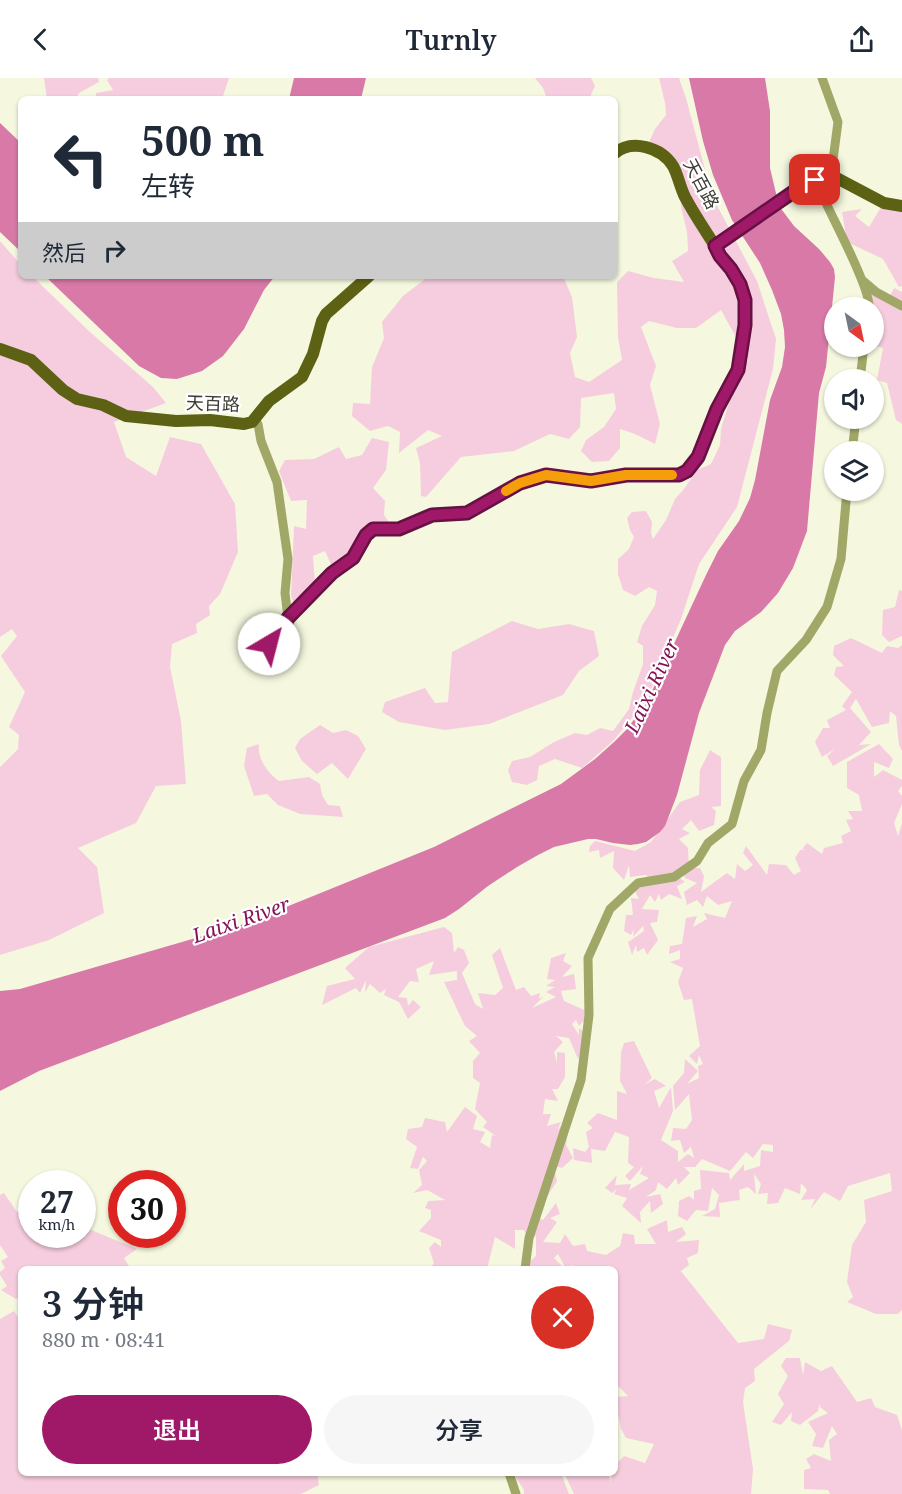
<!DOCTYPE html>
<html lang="zh">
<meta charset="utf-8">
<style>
:root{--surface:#fff;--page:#f6f6f7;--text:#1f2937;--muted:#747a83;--accent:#9f1968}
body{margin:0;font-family:"Noto Serif","Noto Sans SC",serif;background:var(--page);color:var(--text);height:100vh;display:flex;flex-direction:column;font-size:22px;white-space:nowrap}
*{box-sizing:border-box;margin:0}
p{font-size:20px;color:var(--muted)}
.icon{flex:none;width:33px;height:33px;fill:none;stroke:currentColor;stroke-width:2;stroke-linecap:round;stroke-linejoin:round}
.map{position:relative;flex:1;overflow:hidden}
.panel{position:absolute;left:18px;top:1188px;width:600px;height:210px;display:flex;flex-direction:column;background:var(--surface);border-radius:9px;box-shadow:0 2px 4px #0004}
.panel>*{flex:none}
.top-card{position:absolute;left:18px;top:18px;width:600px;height:183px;border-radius:9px;box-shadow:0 2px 4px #0004;background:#fff;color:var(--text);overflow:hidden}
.needle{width:39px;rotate:147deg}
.buttons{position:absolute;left:824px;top:219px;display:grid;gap:12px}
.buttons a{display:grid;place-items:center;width:60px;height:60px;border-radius:50%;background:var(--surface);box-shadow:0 2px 4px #0004;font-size:30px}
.speed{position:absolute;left:18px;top:1092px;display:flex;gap:12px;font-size:30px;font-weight:700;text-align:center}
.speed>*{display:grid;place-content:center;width:78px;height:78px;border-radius:50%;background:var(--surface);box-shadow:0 2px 4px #0004;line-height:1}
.speed small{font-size:15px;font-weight:400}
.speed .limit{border:9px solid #d22;background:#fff;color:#111}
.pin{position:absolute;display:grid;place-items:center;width:51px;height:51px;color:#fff;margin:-26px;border-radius:12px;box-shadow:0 3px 9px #0006}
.me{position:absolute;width:66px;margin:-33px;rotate:37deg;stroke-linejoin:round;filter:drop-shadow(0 0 4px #0008)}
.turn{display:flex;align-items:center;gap:21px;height:126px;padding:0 24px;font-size:27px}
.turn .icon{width:78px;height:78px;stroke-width:2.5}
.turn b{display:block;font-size:42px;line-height:51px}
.then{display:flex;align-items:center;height:57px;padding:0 24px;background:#0003;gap:12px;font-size:22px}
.round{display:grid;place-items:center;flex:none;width:63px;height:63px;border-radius:32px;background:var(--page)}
.overview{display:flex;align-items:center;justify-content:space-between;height:102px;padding:0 24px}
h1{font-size:36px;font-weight:600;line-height:45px}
.cta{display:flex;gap:12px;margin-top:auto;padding:12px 24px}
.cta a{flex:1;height:69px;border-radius:36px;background:var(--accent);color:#fff;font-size:24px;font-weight:600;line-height:69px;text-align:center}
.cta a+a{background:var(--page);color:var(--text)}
header{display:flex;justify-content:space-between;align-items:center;height:78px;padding:0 24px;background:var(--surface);font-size:27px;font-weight:600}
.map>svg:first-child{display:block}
.green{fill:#f6cdde}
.water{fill:#d879a7}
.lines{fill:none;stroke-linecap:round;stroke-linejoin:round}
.minor{stroke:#a1a767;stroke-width:9}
.major{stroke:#5d6113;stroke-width:12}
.route-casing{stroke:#671044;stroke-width:15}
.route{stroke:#9f1968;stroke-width:10}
.slow{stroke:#f59e0b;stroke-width:10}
.labels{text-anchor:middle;stroke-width:4.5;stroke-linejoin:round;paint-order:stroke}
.street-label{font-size:18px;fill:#3b3c33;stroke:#fff}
.water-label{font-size:20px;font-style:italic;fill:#861357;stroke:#fff}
</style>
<header><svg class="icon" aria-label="back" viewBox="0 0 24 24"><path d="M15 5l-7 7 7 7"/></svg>Turnly<svg class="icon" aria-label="share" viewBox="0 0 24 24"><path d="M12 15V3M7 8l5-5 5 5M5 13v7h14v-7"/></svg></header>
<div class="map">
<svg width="902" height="1416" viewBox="0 0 902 1416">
<rect width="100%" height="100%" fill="#f5f8df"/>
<path class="green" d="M44 0H98L99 4 79 15 76 21H47Z
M109 0H229L223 18 225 21H96V15L113 12 107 2Z
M535 0H591L595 8 589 21H547L543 10Z
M659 0H679L686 20 712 118 757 203 776 261 773 291 737 429 699 486 681 541 646 623 613 663 582 690 555 681 539 688 537 702 527 707 512 704 508 692 512 683 530 679 554 664 575 655 587 657 600 650 613 653 629 631 633 614 643 586V568L637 564 642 548 655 527 657 513 649 509 635 518 623 512 618 496V481L629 471 634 459 630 452 627 440 632 434 646 433 652 444 651 455 653 461 666 442 675 421 684 411 697 392 711 386 720 367 721 351 730 321 748 281 721 232 696 250H677L649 243 641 249 656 288 650 307 660 346 655 366 635 356 620 351V370L609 383 592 384 581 373 586 362 604 349 616 331 614 315 581 320 580 349 569 361 550 356 514 373 461 379 426 419 421 418 420 385 416 370 442 358 428 352 399 375 400 354 388 348 370 353 352 338 353 325 370 326 372 289 384 260 382 244 403 218 429 198H547L549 199 563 198 572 219 577 259 570 275 575 299 589 304 622 282 618 259 617 204 628 193 654 200 684 204 672 183 688 173 687 154 681 129 677 83 649 64 655 51 666 37 665 25Z
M883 126 902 132V208L899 209 883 181 847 164 842 134 862 131 855 138 869 149Z
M0 163 21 187V198H32L90 254 153 309 166 325 114 344 126 379 156 398 170 359 201 366 235 426 238 474 220 516 209 528 210 537 196 546 197 555 172 566 170 589 181 643 186 706 156 708 136 745 78 770 97 789 104 835 49 862 0 877V689L18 671 19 657 9 649 25 614 1 578 17 558 12 551 0 559Z
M875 210 887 224 894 210 902 214V346L896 342 887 305 877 302 883 270 873 267V257L876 252 873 230 868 215Z
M372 360 389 364 386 392 373 410 385 423 384 437 390 446 367 448 348 477 332 489 325 473 313 478 315 506 305 516 293 524 291 518 294 448 306 451 307 422 291 423 279 393 285 382 314 381 339 369 346 381 362 377Z
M899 512 902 513V558L889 564 882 557 883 532 895 529Z
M512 543 538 551 569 546 594 553 599 578 579 593 563 617 489 646 445 652 399 644 382 634 385 624 425 610 435 625 448 624 452 574Z
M851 560 882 575 887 568 898 570 902 567V673L899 667 896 638 890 633 889 645 872 649 856 621 850 630 871 654 859 667 871 666 833 688 827 678 835 671 822 679 815 664 823 650H830L827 642 846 632 842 628 852 614 834 597 836 589 844 588 833 577 834 568Z
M320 647 333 655 346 652 358 658 366 671 348 701 332 685 317 696 302 683 295 670 300 661Z
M259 666C257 681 268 695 279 703L309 699 320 706 322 717 328 727 340 728 343 739 300 736 278 727 267 716 254 718 244 688 247 670Z
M879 666 893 681 889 690 874 684V699L883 692 902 702V708L898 713 902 718V726L894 745 898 758 902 745V1232L898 1236H876L847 1224 853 1219 847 1204 852 1167 866 1144 864 1122 892 1113 890 1095 848 1108 840 1123 824 1114 810 1132 815 1121 801 1122 807 1112 801 1105 800 1116 785 1110 778 1125 767 1126 768 1115 758 1116 761 1106 754 1096 756 1116 748 1109 739 1112 740 1122 719 1125 720 1139 702 1138 715 1131 719 1117 712 1110 708 1133 696 1132 687 1143 678 1138 679 1123 689 1118 694 1122V1113L701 1111 700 1092 729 1095 730 1102 744 1086V1093L760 1088 761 1072 773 1074V1067L763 1066 753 1080 746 1074 730 1093 702 1081 695 1089H684L690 1095 678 1107 676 1100 667 1111 658 1104 656 1112 646 1119 660 1116 663 1126 651 1135 650 1123 640 1134 641 1145 622 1128 627 1120 614 1116 617 1111 612 1115 605 1110 617 1097 615 1107 631 1106 629 1112 649 1100 640 1096 643 1088 630 1103 625 1098 634 1089 628 1085 629 1059 615 1054 605 1073 591 1071 592 1085 574 1082 573 1070 585 1074 589 1069 586 1054 593 1050 587 1045 598 1035 617 1042V1013L627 1016 620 1003 621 974 624 965 634 963 652 1000 645 1006 655 1001 666 1008 654 1013 659 1030 671 1009 673 1033 661 1062 678 1073V1084L688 1076 694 1080 691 1069 684 1075 680 1062 671 1063 673 1050 686 1051 692 1042 689 1016 675 1032 673 1008 684 995 685 981 698 993 687 1006 699 1000 698 988 703 986 699 977 697 986 689 978 700 968 692 921 684 922 678 904 683 890 670 884 680 881V872L669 876 670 868 682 866 686 840 697 838 693 849 707 841 704 835 725 840 732 823 718 827 707 818 703 829 697 822 687 827 684 814 697 805 685 800 682 792 677 798 685 804 677 808 682 821 669 816 661 822 659 816 655 824 650 817 642 831 659 832 657 844 650 845 658 862 647 877 644 870 637 874 636 867 632 877 628 864 644 853 643 848 633 859 634 851 631 857 624 853 626 837H633L631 820 639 821 633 810 654 806 646 797 630 799 629 787 624 802 613 790 614 773 600 780 599 772 589 774 590 768 595 763 635 773 651 764 680 724 699 717 700 692 710 672 721 679V728L711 729 716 733 714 747 699 753 691 742 682 751 690 755 679 761 688 770 689 790H700L704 798 701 814 727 795 735 801 737 786 745 793 753 787 743 775 746 768 767 797 769 786 786 787 794 797 801 793 795 780 800 772H805L802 771 807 765 822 776 824 770 843 765 841 758 851 753 846 742 853 741 848 733H862L859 717 847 710V684Z
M444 849 452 855 454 875 458 869 464 872 469 885 462 895 475 926 483 931 478 915 495 917 503 910 492 877 500 870 516 912 524 909 531 918 540 915 539 921 544 918 532 930 556 919 546 914 555 909 546 908 555 902 547 901 551 880 566 875 563 883 572 888 562 899 574 896 576 911 561 913 564 923 591 935 579 948 576 942 572 946 579 957V950L589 958 578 981 569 960 556 958 563 964 554 974 557 985V974L565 975V999L558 1011H552L558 1023 545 1021 543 1036H551L547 1048 561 1044 557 1053 561 1048H569L566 1067 573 1080 562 1090 553 1087 557 1103 534 1139 543 1142 556 1125 560 1136 550 1140 557 1144 543 1164 560 1165 565 1156 573 1168 585 1166 587 1173 606 1177 620 1168 623 1155 634 1157 635 1166H656L647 1151 667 1142 668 1154 682 1149 686 1156 676 1164 699 1162 698 1175 687 1180 689 1187 681 1193 738 1265 764 1261 768 1246 792 1252 789 1263 754 1291 755 1303 745 1310 743 1324 753 1391 751 1416H574L566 1399V1395H608L611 1404 612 1395H615V1387L624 1378 645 1385 654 1366 626 1360 621 1351 615 1319 628 1318 615 1305V1191H572V1187L566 1191 558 1176 554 1180 565 1191H534L528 1185 536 1178V1157L529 1164 524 1152H515V1171L495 1159 487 1191H430L434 1185 429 1170 435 1164 441 1169V1162L419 1153 431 1140V1132L425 1130 428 1123 445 1122 427 1112 413 1115 422 1107 419 1092 427 1083 423 1079 418 1091 410 1090 417 1069 406 1061 408 1051 422 1049 425 1040 445 1044 447 1054 465 1029 477 1038 473 1051 485 1054 480 1064 490 1070 492 1057 496 1058 483 1049 487 1044 475 1031 480 1005 473 1000V983L480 975 469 963 477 958 465 948 444 904 457 902V893L429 897 434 883 416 891 419 904 410 903 398 919 407 920 408 928 413 922 421 929 408 941 399 924 384 917 386 911 380 915 370 906 365 914 366 902 360 915 356 910 322 927 327 908 355 901 345 890 369 869Z
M4 1115 17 1134 24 1130 28 1137H31L32 1156 51 1157 57 1166 72 1157 82 1156 83 1150 84 1149 137 1171 124 1180 131 1191H21V1218L16 1221 1 1212 7 1208 0 1197V1194L5 1190 1 1183 8 1179 0 1167V1117Z
M14 1233 18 1239 21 1237V1395H317L319 1407 301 1416H0V1241Z
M786 1280H800L803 1297 805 1284 821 1293 832 1288 857 1324 871 1320 875 1329 897 1337 902 1352V1416H830L828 1412 804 1411V1392L811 1390 806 1381 814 1376 831 1383 829 1362 837 1356 832 1348 823 1370 812 1368 816 1356 808 1344 828 1335 820 1329V1325L818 1333 800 1347 791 1343 792 1334 781 1347 772 1344 784 1326 778 1316 788 1298 781 1288Z
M513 1395H561L569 1416H524V1412Z"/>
<path class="water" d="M294 0H366L361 21H289Z
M689 0H765L770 33V90L779 128 794 148 819 171 830 184 834 191 835 199 826 289 819 315 807 453 793 490 778 515 761 534 735 553 725 567 699 635 677 717 665 748 660 754 646 764 638 766 630 767 613 765 596 761H588L554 769 538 777 517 789 488 808 459 831 445 840 39 993 0 1013V913L20 911 244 846 434 769 561 706 595 681 614 664 626 652 646 626 706 497 718 473 739 443 750 420 755 402 770 322 782 289 785 269 784 252 781 236 772 212 760 185 732 142 713 97 703 63Z
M0 45 21 65V174L0 154Z
M45 198H275L264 212 244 251 223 278 202 293 177 301 161 300 139 288Z"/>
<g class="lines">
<path class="minor" d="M822 0 838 44 831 97 827 112 826 125C835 145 871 212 869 230
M862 202 876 214 902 228
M860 302 864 268
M252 344 258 346 261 363 277 404 288 481 285 515 288 540 281 555 269 566
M852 374 856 340
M288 540 332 495 353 480 366 457 373 451H399L432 437 467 435 520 405 546 397 591 403 626 397H679L687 393 698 379 717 331 738 292 745 247V222L740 206 715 168
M525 1191 529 1160 581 1002 589 937 588 880 610 831 638 805 674 799 697 783 708 765 732 746 744 703 761 672 767 635 777 593 806 562 827 529 841 481 847 412
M509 1395 516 1416"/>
<path class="major" d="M615 75C632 61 661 69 673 88 678 97 680 109 685 119 694 136 705 152 715 168L796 112 815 102 831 97 884 125 902 128
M0 271 31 282 63 312 77 321 103 327 126 338 176 343 210 342 244 346 252 344 269 323 302 299 313 276 322 243 326 236 369 198"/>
</g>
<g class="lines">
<defs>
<path id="route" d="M269 566 281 555 288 540 332 495 353 480 366 457 373 451H399L432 437 467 435 520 405 546 397 591 403 626 397H679L687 393 698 379 717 331 738 292 745 247V222L740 206 731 191 720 178 715 168 796 112 815 102"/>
</defs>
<use href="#route" class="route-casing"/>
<use href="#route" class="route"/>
<path class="slow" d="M506 413 520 405 546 397 591 403 626 397H672"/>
</g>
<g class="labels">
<g class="street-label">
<text transform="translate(701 106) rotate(62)" y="6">天百路</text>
<text transform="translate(213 326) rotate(2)" y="6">天百路</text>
</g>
<g class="water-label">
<text transform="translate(652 608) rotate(-65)" y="7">Laixi River</text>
<text transform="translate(241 842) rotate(-19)" y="7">Laixi River</text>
</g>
</g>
</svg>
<div class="buttons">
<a><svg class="needle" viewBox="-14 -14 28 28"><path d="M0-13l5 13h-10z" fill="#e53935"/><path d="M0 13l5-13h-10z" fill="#747a83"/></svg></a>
<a><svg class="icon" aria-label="sound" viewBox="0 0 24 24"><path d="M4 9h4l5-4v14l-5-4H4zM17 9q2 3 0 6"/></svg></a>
<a><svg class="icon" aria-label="layers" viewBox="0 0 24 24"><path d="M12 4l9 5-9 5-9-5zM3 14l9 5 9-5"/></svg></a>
</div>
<div class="speed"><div>27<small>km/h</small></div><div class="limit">30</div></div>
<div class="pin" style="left:815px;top:102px;background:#d93025"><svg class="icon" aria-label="arrive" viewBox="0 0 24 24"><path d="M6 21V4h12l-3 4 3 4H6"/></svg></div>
<svg class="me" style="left:269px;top:566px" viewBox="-20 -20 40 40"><circle r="19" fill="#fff"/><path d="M0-13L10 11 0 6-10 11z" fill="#9f1968"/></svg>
<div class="top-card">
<div class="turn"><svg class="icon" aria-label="left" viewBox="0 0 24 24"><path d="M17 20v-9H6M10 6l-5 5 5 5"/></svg><div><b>500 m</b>左转</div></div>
<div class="then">然后<svg class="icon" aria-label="right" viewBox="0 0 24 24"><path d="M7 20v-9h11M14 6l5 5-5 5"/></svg></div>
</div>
<section class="panel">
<div class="overview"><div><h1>3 分钟</h1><p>880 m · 08:41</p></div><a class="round" style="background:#d93025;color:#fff"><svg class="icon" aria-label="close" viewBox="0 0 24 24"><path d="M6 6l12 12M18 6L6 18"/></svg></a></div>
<div class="cta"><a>退出</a><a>分享</a></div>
</section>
</div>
